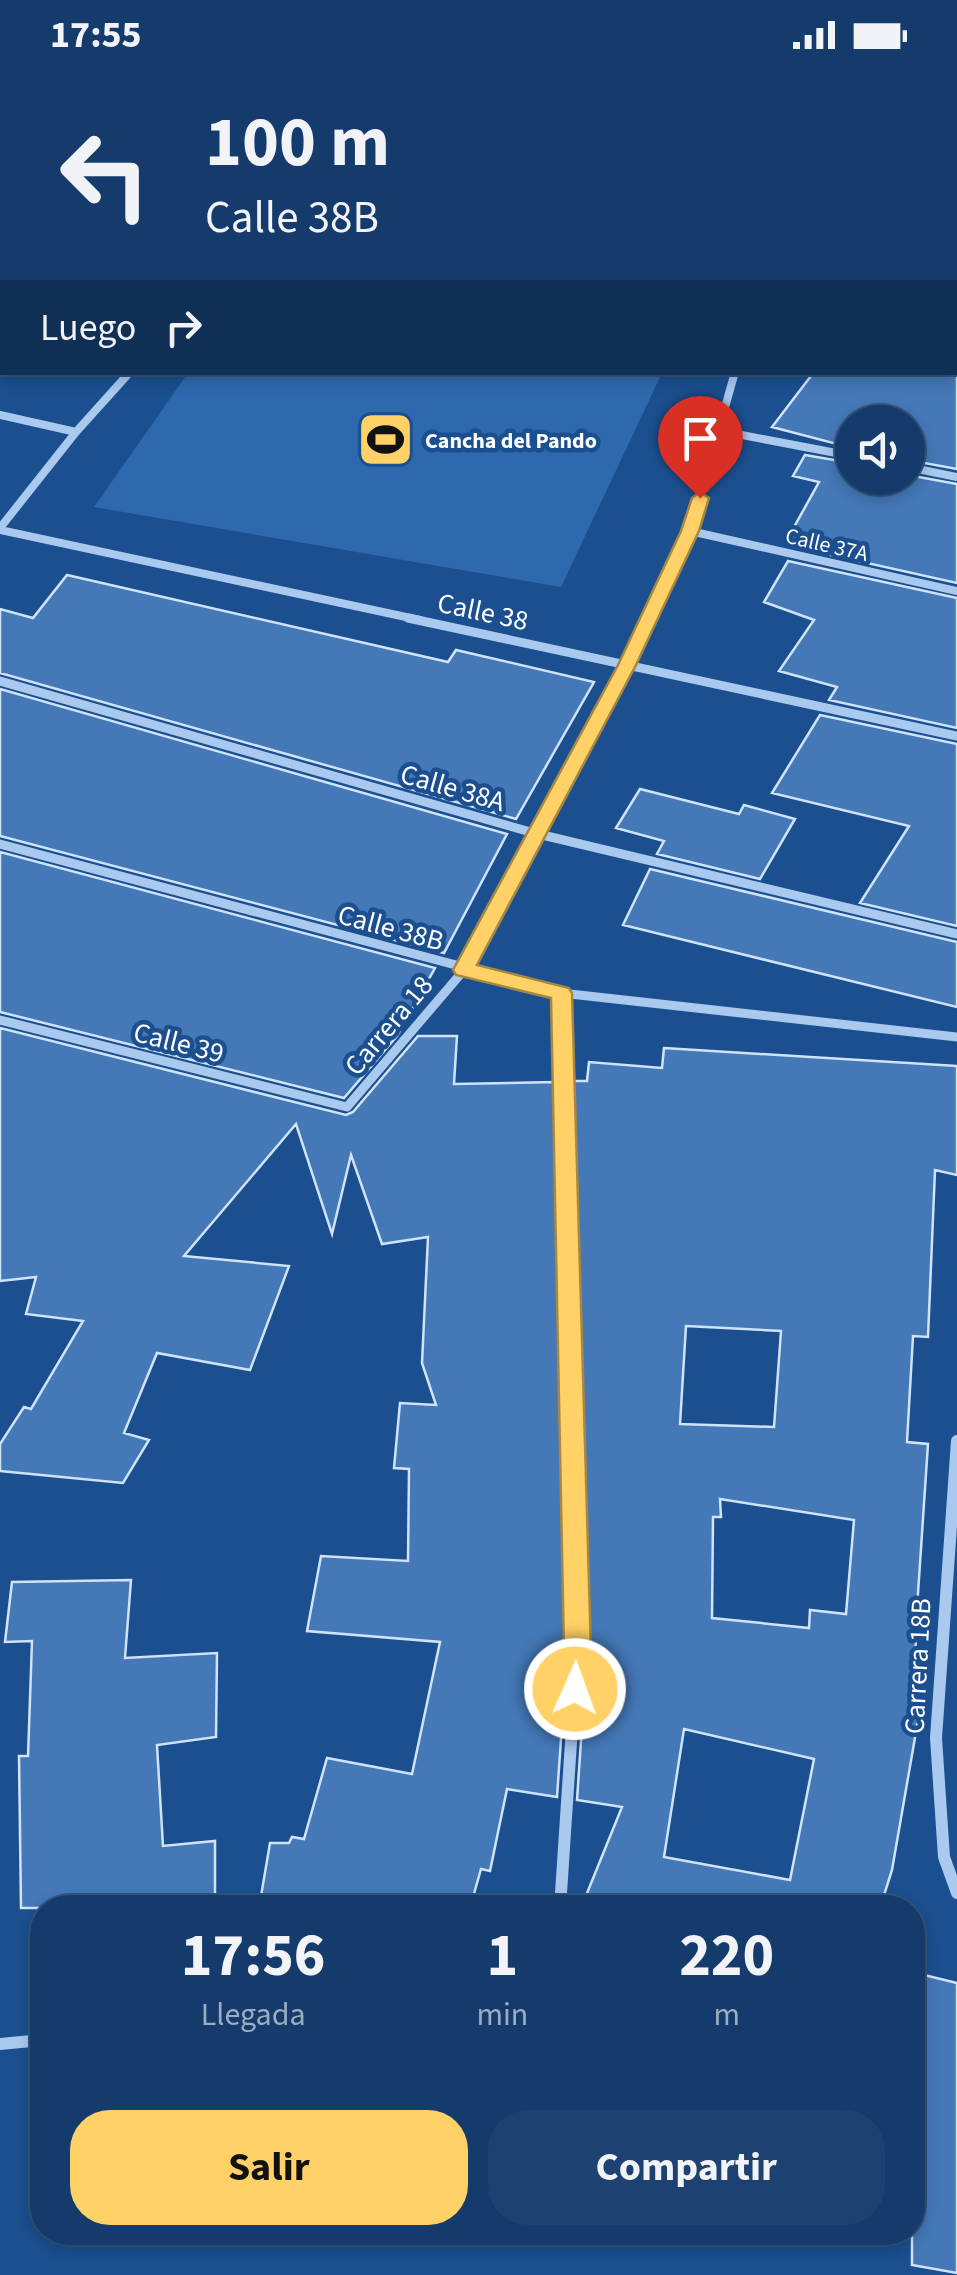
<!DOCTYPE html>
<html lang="es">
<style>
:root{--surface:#143b6b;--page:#1d4271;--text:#f1f3f6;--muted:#9dadc1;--line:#33557e;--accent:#ffd166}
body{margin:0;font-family:"Source Sans 3",sans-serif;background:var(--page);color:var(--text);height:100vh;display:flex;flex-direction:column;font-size:38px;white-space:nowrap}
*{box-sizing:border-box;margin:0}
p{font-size:32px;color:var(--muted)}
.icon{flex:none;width:55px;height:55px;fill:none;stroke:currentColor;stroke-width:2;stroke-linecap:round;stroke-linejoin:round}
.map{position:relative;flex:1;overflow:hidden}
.details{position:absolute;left:30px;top:1825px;width:895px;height:350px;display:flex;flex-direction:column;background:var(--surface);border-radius:40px;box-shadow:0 5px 15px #0003,0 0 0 2px var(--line)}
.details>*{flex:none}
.guide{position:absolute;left:0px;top:0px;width:958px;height:305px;box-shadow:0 5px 15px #0003,0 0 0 2px var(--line);background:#143b6b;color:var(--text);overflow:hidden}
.buttons{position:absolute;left:835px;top:335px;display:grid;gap:20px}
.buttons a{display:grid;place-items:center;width:90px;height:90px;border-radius:50%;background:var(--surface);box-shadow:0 5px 15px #0003,0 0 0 2px var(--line);font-size:50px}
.pin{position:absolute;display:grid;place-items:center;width:85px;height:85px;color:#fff;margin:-102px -42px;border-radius:50% 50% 50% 0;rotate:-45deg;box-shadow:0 0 10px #0007}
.pin .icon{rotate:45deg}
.me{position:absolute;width:110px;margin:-55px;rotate:2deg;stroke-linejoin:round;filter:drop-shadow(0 0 8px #0008)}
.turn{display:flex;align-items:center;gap:35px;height:210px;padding:0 40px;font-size:45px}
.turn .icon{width:130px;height:130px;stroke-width:2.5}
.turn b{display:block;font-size:70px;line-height:85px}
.then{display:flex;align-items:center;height:95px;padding:0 40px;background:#0003;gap:20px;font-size:38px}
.eta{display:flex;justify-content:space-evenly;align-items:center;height:170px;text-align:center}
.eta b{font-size:60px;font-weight:700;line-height:70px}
.cta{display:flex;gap:20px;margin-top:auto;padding:20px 40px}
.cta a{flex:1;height:115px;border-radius:40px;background:var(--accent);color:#111;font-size:40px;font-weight:700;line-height:115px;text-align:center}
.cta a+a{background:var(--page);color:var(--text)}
.status{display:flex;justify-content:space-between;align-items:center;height:70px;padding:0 50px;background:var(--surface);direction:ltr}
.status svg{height:28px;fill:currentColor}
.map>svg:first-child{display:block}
.green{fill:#2e69ad}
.building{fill:#4478b7;stroke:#cfe3fa;stroke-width:2.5;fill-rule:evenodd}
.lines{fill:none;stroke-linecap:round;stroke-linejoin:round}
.minor-far2{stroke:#a9c9ee;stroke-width:8}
.minor-far1{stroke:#a9c9ee;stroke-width:9}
.minor{stroke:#a9c9ee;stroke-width:12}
.route{fill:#ffd166;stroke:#a68842;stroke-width:2.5}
.labels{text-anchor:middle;stroke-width:9;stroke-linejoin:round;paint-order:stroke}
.far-poi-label{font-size:22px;font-weight:bold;fill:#fff;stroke:#1b4f8f;text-anchor:start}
.far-street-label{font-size:22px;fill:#fff;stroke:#1b4f8f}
.street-label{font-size:28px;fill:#fff;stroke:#1b4f8f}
</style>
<div class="status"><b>17:55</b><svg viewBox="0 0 49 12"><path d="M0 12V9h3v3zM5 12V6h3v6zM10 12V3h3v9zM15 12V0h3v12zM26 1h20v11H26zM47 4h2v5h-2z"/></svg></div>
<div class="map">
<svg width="957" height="2205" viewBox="0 0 957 2205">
<rect width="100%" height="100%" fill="#1b4f8f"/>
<path class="green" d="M188 303V302L662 303 561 517 94 437Z"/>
<path class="building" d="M814 302H957V399L908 390V352H852V378L772 357Z
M805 385 852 393V408L908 405 957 414V513L795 477 799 471 788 468 819 412 793 406Z
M788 491 957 528V658L829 630 837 617 779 601 814 550 764 532Z
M67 505 448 592 456 580 594 612 516 749 0 603V539L33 548Z
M0 619 507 764 444 883 0 766Z
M820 645 957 674V856L860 833 909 756 772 723Z
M640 719 739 744 744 735 795 749 760 809 657 784 664 771 616 758Z
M0 782 435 898 397 966 344 1028 0 942Z
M650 799 957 872V937L623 855Z
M0 958 346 1045 353 1042 418 966H457L454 1014 555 1012 567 1582 557 1727 507 1719 490 1801 481 1799 470 1838H259L270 1773H289L292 1767 304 1769 327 1688 412 1704 440 1572 307 1561 321 1486 408 1491 409 1399 394 1398 400 1333 436 1335 422 1293 428 1167 382 1174 351 1085 332 1164 296 1054 184 1186 289 1196 250 1300 157 1283 124 1363 149 1370 123 1413 0 1401V1374L24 1337 31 1339 83 1251 26 1244 36 1207 0 1211Z
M664 978 957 996V1105L935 1100 928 1267 913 1266 907 1372 928 1374 916 1553 915 1632 921 1633 892 1800 880 1838H581L622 1737 577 1730 587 1582 571 1011H587L589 992 662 998ZM686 1256 781 1261 774 1357 680 1354ZM720 1429 854 1450 846 1544 810 1540 809 1558 712 1548 713 1447H721ZM684 1659 814 1689 790 1810 664 1787Z
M131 1510 125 1588 217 1583 216 1667 157 1675 163 1776 215 1771V1838H21L19 1686H28L32 1571 5 1572 12 1512Z
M912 1902 957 1913V2203L912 2195Z"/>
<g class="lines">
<path class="minor-far2" d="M503 0 513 2
M868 0 879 2
M174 2 179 0
M0 345 76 362
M721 361 852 386
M908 397 957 407
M0 458 76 362 130 302
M0 460 420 550
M690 461 957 521
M648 550 690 461 735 302"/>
<path class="minor-far1" d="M408 548 957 666
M0 611 534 763 957 864
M0 774 561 923 957 967
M561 923 569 1268
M0 950 347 1037 464 900 649 548"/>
<path class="minor" d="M957 1371 936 1668 944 1787 957 1823
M560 1838 577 1582 569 1266
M0 1974 42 1970"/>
</g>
<path class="route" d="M700 422 709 428 699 461 636 595 477 895 569 918 572 923 591 1582 584 1627 575 1630 565 1627 561 1619 564 1582 551 928 456 905 453 900 618 595 681 461 692 428Z"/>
<defs>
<symbol id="stadium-square" viewBox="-11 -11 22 22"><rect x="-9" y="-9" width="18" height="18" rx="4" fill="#ffd166" stroke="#1b4f8f"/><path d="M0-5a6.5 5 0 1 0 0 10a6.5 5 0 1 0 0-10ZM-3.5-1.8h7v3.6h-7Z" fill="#111"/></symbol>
</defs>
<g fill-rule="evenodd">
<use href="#stadium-square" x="354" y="338" width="63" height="63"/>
</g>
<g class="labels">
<g class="far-poi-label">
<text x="425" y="378">Cancha del Pando</text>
</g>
<g class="far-street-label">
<text transform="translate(827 474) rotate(13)" y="8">Calle 37A</text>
</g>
<g class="street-label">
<text transform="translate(483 541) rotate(12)" y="10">Calle 38</text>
<text transform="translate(453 717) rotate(16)" y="10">Calle 38A</text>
<text transform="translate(391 857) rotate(15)" y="10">Calle 38B</text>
<text transform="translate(388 955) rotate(-50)" y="10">Carrera 18</text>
<text transform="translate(179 972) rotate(14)" y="10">Calle 39</text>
<text transform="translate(917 1596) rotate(-87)" y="10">Carrera 18B</text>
</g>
</g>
</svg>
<div class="buttons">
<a><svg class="icon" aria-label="sound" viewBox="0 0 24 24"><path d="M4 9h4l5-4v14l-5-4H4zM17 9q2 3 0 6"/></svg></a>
</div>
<div class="pin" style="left:700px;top:428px;background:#d93025"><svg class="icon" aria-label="arrive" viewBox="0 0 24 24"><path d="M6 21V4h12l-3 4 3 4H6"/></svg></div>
<svg class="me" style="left:575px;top:1619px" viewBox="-20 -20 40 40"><circle r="17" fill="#ffd166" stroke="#fff" stroke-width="3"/><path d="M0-11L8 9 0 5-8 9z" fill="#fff"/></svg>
<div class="guide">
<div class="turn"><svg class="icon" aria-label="left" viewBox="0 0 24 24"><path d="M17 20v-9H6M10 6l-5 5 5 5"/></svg><div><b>100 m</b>Calle 38B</div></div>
<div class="then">Luego<svg class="icon" aria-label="right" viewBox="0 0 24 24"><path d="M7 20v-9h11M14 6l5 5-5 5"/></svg></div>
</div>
<section class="details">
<div class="eta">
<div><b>17:56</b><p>Llegada</p></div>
<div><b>1</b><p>min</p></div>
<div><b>220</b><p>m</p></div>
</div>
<div class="cta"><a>Salir</a><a>Compartir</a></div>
</section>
</div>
